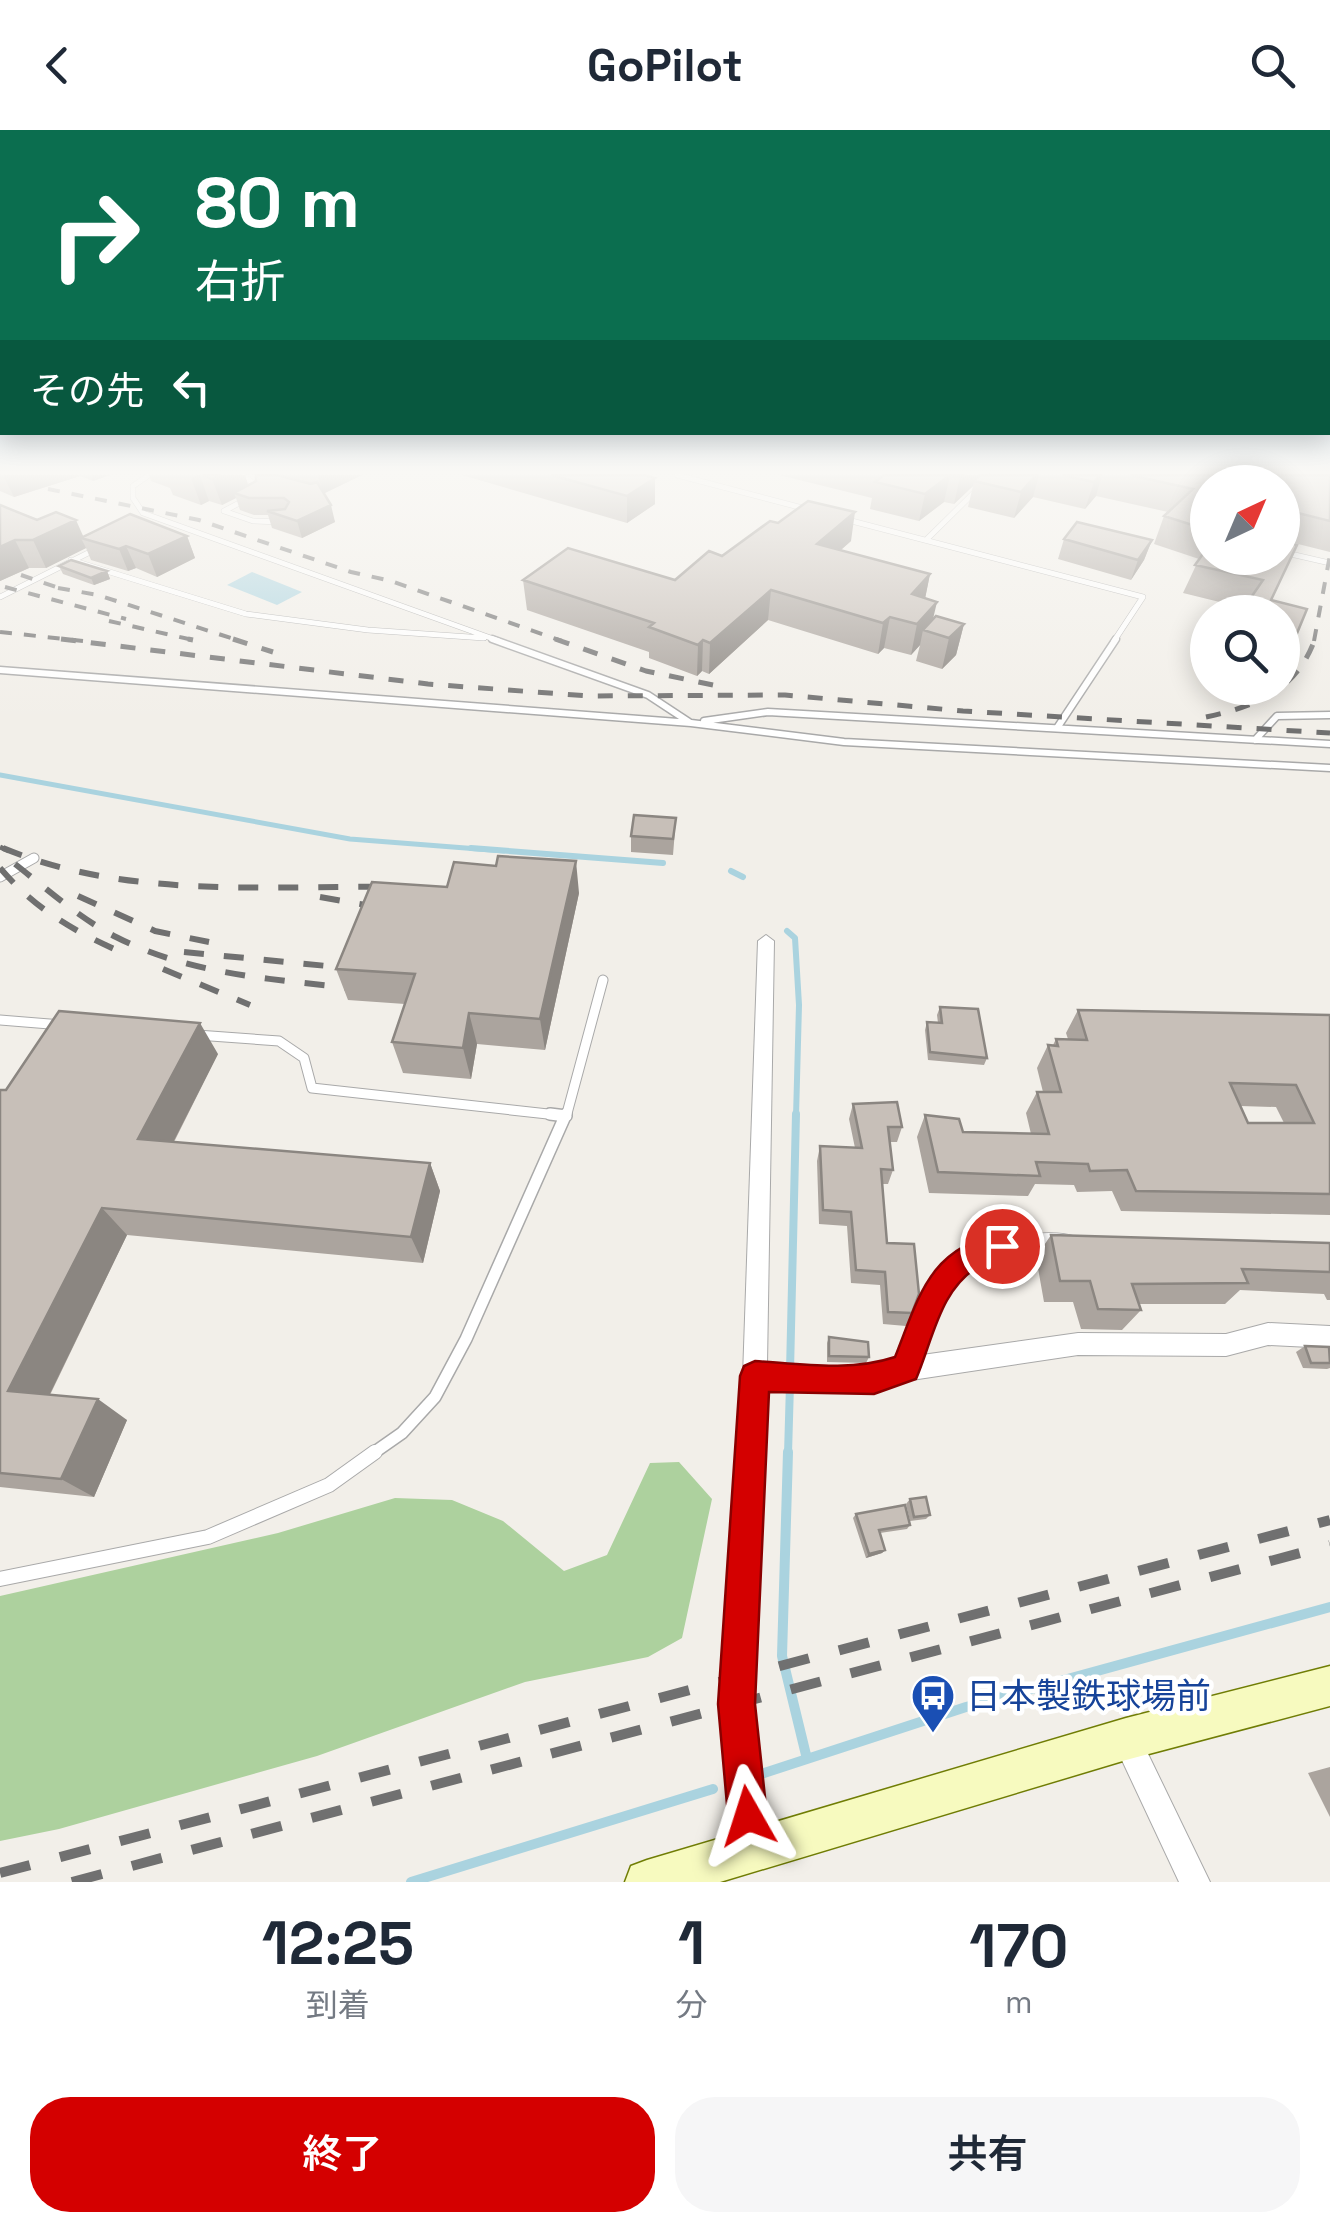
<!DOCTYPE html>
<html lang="ja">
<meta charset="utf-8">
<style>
:root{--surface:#fff;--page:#f6f6f7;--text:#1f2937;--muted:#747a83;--accent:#d40000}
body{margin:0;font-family:"Space Grotesk","Noto Sans JP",sans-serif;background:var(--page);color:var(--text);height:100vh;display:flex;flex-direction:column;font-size:38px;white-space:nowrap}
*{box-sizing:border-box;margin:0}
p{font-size:32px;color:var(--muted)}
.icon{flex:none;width:55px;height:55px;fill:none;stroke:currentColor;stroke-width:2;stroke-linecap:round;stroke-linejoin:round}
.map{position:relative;height:1752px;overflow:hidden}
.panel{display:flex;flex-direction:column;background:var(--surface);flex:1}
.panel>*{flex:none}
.top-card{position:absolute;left:0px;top:0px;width:1330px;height:305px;box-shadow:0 5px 25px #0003;background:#0b6e4f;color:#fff;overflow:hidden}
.needle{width:65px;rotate:44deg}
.buttons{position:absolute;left:1190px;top:335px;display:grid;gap:20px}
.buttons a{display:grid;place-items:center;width:110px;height:110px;border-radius:50%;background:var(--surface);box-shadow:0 5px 25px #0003;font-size:50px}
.pin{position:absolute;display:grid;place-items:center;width:85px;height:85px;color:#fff;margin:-42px;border:5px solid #fff;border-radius:50%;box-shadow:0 2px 10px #0007}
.me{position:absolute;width:110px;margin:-55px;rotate:354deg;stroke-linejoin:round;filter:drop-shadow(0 0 8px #0008)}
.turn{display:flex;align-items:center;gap:35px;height:210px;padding:0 30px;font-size:45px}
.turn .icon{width:130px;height:130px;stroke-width:2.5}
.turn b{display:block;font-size:70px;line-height:85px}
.then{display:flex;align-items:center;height:95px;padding:0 30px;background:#0003;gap:20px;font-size:38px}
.eta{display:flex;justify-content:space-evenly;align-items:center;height:170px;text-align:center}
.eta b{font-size:60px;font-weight:600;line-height:70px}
.primary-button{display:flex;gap:20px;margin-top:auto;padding:20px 30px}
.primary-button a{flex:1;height:115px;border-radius:40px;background:var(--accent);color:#fff;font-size:40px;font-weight:600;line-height:115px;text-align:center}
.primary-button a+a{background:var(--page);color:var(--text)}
header{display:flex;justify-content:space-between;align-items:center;height:130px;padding:0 30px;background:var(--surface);font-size:45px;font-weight:600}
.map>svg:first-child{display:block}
.forest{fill:#add19e}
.water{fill:#aad3df}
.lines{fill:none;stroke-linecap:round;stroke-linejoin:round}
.stream-far3{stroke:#aad3df;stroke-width:5}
.stream-far2{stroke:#aad3df;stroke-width:6}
.stream-far1{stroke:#aad3df;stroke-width:8}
.stream{stroke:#aad3df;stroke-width:10}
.lane-far4-casing{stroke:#a9a9a9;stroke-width:6}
.lane-far3-casing{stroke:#a9a9a9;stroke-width:9}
.lane-far2-casing{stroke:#a9a9a9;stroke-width:11}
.lane-far1-casing{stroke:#a9a9a9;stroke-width:14}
.lane-casing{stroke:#a9a9a9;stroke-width:16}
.street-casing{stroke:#a9a9a9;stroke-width:2}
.secondary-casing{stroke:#707d05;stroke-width:3}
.lane-far4{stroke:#fff;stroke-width:5}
.lane-far3{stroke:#fff;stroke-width:6}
.lane-far2{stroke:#fff;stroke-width:9}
.lane-far1{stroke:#fff;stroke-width:11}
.lane{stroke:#fff;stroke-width:14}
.street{fill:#fff;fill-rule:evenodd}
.secondary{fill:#f7fabf;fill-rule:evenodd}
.rail-far3{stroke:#707070;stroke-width:4;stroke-dasharray:12 12;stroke-linecap:butt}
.rail-far2{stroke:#707070;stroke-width:5;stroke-dasharray:15 15;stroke-linecap:butt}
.rail-far1{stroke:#707070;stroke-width:6;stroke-dasharray:20 20;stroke-linecap:butt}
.rail{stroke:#707070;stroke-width:10;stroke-dasharray:31 31;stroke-linecap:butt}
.wall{fill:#aba49e;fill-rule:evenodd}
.shaded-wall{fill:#8b8681}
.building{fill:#c7bfb8;stroke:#8b8681;stroke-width:2.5;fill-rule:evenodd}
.route{fill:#d40000;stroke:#8a0000;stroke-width:2.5}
.labels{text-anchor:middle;stroke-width:9;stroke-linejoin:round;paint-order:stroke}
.near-transit-label{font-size:35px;fill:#164399;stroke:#fff;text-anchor:start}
</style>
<header><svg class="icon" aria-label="back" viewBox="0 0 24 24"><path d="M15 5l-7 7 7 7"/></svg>GoPilot<svg class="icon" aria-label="search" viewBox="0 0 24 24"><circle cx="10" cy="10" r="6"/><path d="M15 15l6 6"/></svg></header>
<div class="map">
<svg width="1330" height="1752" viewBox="0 0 1330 1752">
<rect width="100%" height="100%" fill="#f2efe9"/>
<path class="forest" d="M679 1332 712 1369 682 1508 648 1527 525 1552 317 1626 59 1699 0 1711V1466L278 1403 395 1368 452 1370 503 1391 564 1441 607 1425 650 1333Z"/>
<path class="water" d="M252 442 302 462 277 475 227 455Z"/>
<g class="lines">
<path class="stream-far3" d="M0 645 350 709 504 721"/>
<path class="stream-far2" d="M471 718 663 733
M731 741 743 747
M787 801 795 808 799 875 796 987"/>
<path class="stream-far1" d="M790 1241 796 984
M788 1324 790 1254"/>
<path class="stream" d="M788 1322 782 1526 807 1629
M761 1644 966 1577 1330 1477
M411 1752 713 1659"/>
<defs>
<path id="lane-far4" d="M149 345 133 356V368L143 383 499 511
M243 345 254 354 256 362
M677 345 810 380
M245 370 224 381 253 391 282 392
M844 389 1143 467 1114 511
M926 410 992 345
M1282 422 1330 433
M71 430 246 484 368 500 484 508
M0 467 96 419"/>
<path id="lane-far3" d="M492 509 648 565 689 592
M0 540 691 593 844 612 1330 638
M704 591 768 582 1330 614
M1057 598 1116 509
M1255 610 1277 586 1330 585"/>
<path id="lane-far2" d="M0 747 34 728
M0 890 62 895
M197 905 279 911 304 928 312 958 566 986
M566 987 603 850"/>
<path id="lane-far1" d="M550 984 566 986
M372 1324 402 1303 435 1267 466 1209 566 984"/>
<path id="lane" d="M0 1449 208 1407 329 1355 375 1322"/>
<path id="street" d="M766 805 774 811 767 1235 874 1237 897 1230C924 1159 937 1114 1021 1105 1038 1103 1061 1101 1076 1107L1080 1114 1076 1121 1069 1124C975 1124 954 1135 922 1225L1078 1203 1226 1204 1268 1193 1330 1196V1218L1268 1215 1226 1226 1078 1225 905 1251 874 1261 766 1258 750 1575 766 1723 762 1734 751 1738 740 1734 736 1723 722 1575 743 1246 758 811Z
M1126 1595 1136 1599 1210 1752H1179L1112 1609 1116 1599Z"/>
<path id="secondary" d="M1330 1536V1576L1126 1630 720 1752H625L631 1736 647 1730 1126 1588Z"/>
</defs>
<use href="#lane-far4" class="lane-far4-casing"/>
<use href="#lane-far3" class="lane-far3-casing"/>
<use href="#lane-far2" class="lane-far2-casing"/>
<use href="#lane-far1" class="lane-far1-casing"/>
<use href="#lane" class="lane-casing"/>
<use href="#street" class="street-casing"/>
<use href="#secondary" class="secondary-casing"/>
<use href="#lane-far4" class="lane-far4"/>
<use href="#lane-far3" class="lane-far3"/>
<use href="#lane-far2" class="lane-far2"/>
<use href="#lane-far1" class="lane-far1"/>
<use href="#lane" class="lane"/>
<use href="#street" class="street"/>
<use href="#secondary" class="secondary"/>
<path class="rail-far3" d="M48 359 199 390 351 442 391 451 562 511
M21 445 59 458
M5 457 126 489
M58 458 98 465 240 511
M109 491 193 510
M0 502 83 511
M1314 511 1330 425"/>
<path class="rail-far2" d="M61 509 428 554 588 566 785 565 963 581 1330 603
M188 509 193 510
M233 509 273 522
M555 509 646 541 713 555
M1206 587C1256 576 1296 561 1315 509
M0 717 9 721"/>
<path class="rail-far1" d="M3 718C129 770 266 755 399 757
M15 734C47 759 79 788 116 807 188 844 271 849 350 858
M0 738C34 778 73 801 121 822
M78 766 155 801 209 812
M320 767 389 779
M184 822 358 839
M163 839 250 875"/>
<path class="rail" d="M0 1743 1330 1390
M72 1752 1330 1415"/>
</g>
<path class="wall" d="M0 345H110L93 351 80 346 14 367 0 361Z
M149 345H245L248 356 256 351V345H362L324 363 335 392 302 408 272 398 268 385H254L240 380 236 368 222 375 209 371 201 375 173 365 170 358 151 351Z
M462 345H644L655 348V374L627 393Z
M779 345H1330V422L1282 410V352H1208V428H1282V411L1297 415 1271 470 1307 479 1282 536V482H1241L1244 478 1183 463 1199 429 1154 414 1164 386 1168 382 1096 366 1085 379 1033 367 1014 388 968 377 973 356 954 374 944 372 919 391 870 379 872 368Z
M0 375 83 406H187L195 428 157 447 136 438 128 441 91 430 86 418 46 438H29L0 451Z
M1064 409 1152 410 1144 430 1131 450 1058 429Z
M851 411 841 420 930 444 925 468 933 489 964 494 956 525 942 539 916 531 920 515 911 525 884 518 878 524 768 490 709 544 702 541 697 546 649 528V522L527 480 523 450H675L722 426Z
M59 436 107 441 110 449 94 455 63 444Z
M676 688 673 725 631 722V706Z
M579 763 545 920 477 914 471 949 403 943 392 912 405 874 348 870 336 839Z
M940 877 987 928 984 935 928 930 925 900 927 892 938 893 937 885Z
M1078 880 1330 885V1085L1121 1081 1112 1061 1077 1062 1074 1055 1035 1054 1028 1066 929 1063 917 1007 925 985 963 1002 1031 1004 1026 983 1037 962H1043L1037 938 1048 915H1053L1056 909H1068L1066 903ZM1240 976 1276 977 1284 993H1248Z
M218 924 174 1012 430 1033 440 1061 423 1133 127 1105 50 1265 127 1290 94 1367 0 1357V960H6Z
M853 974 902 997 897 1012H890L893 1040 888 1054H882L887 1113 912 1183 906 1196 883 1194 880 1155 851 1153 847 1096 819 1094 817 1031 820 1016 855 1018 849 989Z
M1051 1105 1330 1113V1170H1327L1324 1164 1240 1160 1225 1174H1139L1141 1180 1122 1200 1081 1199 1073 1172H1044L1036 1127Z
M829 1207 869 1227 866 1233 827 1232V1213Z
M1305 1216 1330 1219V1238L1327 1239 1303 1238 1296 1222Z
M910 1369 930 1385 926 1389 910 1391 906 1374Z
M856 1384 910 1395 907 1399 880 1403 885 1420 882 1423 866 1428 853 1388Z
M1330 1637V1687L1308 1643Z"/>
<path class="shaded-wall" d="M3 345H79L80 346 14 367Z
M91 345H110L93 351Z
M198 345H200L209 371 201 375 191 348Z
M220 345H245L250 361 234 363 236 368 222 375 212 349Z
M318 345H362L323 364Z
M950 345 944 372 919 391 925 364Z
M962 345H985L974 351 973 356 954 374 960 347Z
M1036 345H1039L1033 367 1014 388 1021 362Z
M1100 345H1102L1096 366 1085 379 1094 352Z
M655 348V374L627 393V366Z
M331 375 335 392 302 408 297 391Z
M855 382 851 411 814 443 817 414Z
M76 390 84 408H81L86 418 46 438 33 410Z
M187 406 195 428 157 447 148 424Z
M15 410 29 438 0 451V417Z
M1152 410 1144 430 1131 450 1138 430Z
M126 416 136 438 128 441 119 419Z
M107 441 110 449 94 455 91 448Z
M930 444 924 474 912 464Z
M771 460 768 490 709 544 710 513Z
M937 472 930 502 923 500 920 515 911 525 917 494Z
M890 487 884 518 878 524 883 493Z
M964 494 956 525 942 539 949 508Z
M703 510 702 541 697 546 698 515Z
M576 731 579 763 545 920 540 889Z
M469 883 477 914 471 949 463 918Z
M200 893 218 924 160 1038 138 1009Z
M430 1033 440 1061 423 1133 411 1107Z
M102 1078 127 1105 41 1282 8 1261Z
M98 1269 127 1290 94 1367 61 1349Z
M885 1420 882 1423 866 1428 869 1424Z"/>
<path class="building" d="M202 345H220L212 349Z
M256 345H277L311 354 317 352 331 375 297 391 267 381 285 379 289 372 284 368H249L234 363 256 351Z
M551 345H644L655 348 627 366Z
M884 345H962L960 347 950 345 925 364 875 352Z
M980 345H1036L1021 362 974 351Z
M1062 345H1100L1094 352Z
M1130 345H1330V391L1282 379V352H1208V400L1164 386 1193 359Z
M808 371 855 382 817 414 930 444 912 464 937 472 917 494 890 487 883 493 771 460 710 513 703 510 698 515 649 497 654 493 523 450 568 418 675 450 709 421 722 426 770 391 778 393Z
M0 375 37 390 56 382 76 390 33 410H15L0 417Z
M130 384 187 406 148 424 126 416 119 419 81 408Z
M1077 392 1152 410 1138 430 1064 409Z
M1282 411 1297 415 1271 470 1307 479 1288 525 1282 524V482H1241L1263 450 1195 435 1208 417V428H1282Z
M71 430 107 441 91 448 59 436Z
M936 486 964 494 949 508 923 500Z
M634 685 676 688 673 709 631 706Z
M498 726 576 731 540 889 469 883 463 918 392 912 415 844 336 839 372 752 447 757 454 732 496 736Z
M940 877 978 879 987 928 930 922 927 892 942 893Z
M1078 880 1330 885V1064L1136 1061 1127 1040 1090 1041 1088 1034 1036 1032 1040 1046 938 1042 925 985 959 989 963 1002 1049 1004 1037 962H1061L1048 915 1058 916 1056 909 1087 910ZM1230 953 1296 955 1314 993H1248Z
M59 881 200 893 138 1009 430 1033 411 1107 102 1078 8 1261 98 1269 61 1349 0 1343V960H6Z
M897 972 902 997H888L893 1040 881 1039 887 1113 914 1114 919 1164 912 1183 888 1182 885 1142 856 1140 851 1082 823 1080 820 1016 862 1018 853 974Z
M1051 1105 1330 1113V1142L1242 1139 1248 1153 1132 1154 1141 1180 1098 1179 1090 1151H1060Z
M829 1207 868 1212 869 1227 829 1226Z
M1305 1216 1329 1217 1330 1233H1311Z
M926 1367 930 1385 914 1387 910 1369Z
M905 1375 910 1395 879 1400 885 1420 869 1424 856 1384Z"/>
<linearGradient id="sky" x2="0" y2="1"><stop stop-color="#8fc0e4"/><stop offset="0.58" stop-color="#f9f8f5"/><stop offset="1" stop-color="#f9f8f5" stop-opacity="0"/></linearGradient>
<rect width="1330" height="590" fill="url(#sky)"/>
<path class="route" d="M1002 1103 1011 1107 1015 1116 1011 1125C1001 1129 990 1130 981 1135 940 1157 933 1210 916 1249L874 1264 769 1262 755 1574 767 1686 761 1699 748 1705 734 1699 728 1686 718 1574 740 1246 744 1236 755 1231C801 1234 850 1242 895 1227 919 1167 929 1117 1002 1103Z"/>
<defs>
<symbol id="bus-pin" viewBox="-11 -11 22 30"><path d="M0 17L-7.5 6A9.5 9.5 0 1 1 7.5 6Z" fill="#1a4fb4" stroke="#fff"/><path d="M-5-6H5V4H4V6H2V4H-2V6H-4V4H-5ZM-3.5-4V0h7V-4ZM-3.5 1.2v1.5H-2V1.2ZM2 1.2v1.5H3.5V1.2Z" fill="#fff"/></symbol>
</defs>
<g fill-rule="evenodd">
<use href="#bus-pin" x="908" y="1541" width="50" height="68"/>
</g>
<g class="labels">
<g class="near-transit-label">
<text x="966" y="1578">日本製鉄球場前</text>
</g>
</g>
</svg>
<div class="buttons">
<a><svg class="needle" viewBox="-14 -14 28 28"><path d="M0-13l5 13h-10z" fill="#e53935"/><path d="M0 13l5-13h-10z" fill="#747a83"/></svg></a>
<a><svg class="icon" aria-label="search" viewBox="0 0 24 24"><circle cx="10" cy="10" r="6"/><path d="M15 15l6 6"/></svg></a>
</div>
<div class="pin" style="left:1002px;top:1116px;background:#d93025"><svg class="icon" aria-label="arrive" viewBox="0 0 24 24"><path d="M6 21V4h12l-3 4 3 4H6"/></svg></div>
<svg class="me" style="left:748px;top:1686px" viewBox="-20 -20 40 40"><path d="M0-17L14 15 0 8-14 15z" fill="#d40000" stroke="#fff" stroke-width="4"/></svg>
<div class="top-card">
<div class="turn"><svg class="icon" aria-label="right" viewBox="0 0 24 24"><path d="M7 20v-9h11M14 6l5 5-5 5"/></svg><div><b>80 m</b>右折</div></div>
<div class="then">その先<svg class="icon" aria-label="left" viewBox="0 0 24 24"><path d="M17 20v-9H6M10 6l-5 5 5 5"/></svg></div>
</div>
</div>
<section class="panel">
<div class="eta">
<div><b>12:25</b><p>到着</p></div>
<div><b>1</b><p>分</p></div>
<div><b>170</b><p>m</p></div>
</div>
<div class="primary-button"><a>終了</a><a>共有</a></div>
</section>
